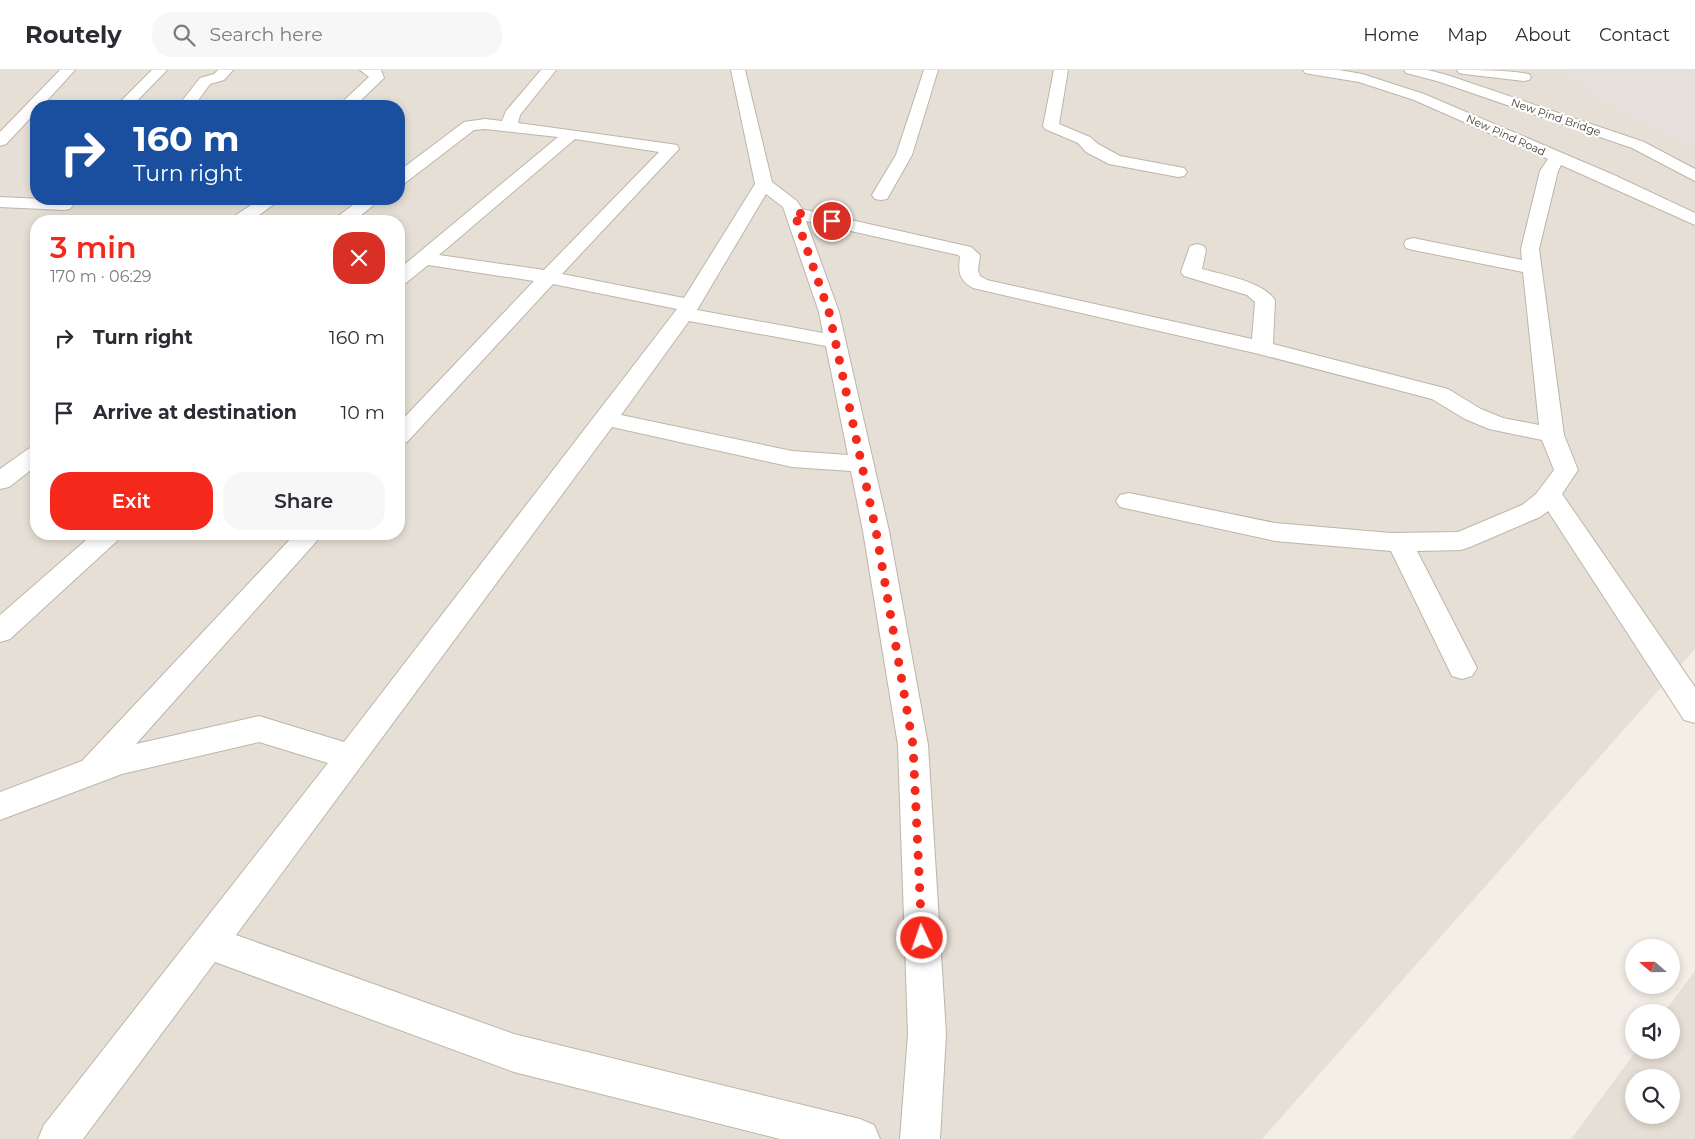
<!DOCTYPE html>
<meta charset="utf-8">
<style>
:root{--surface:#fff;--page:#f7f7f7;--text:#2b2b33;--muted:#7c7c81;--line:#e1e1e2;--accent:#f4291c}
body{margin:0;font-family:Montserrat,sans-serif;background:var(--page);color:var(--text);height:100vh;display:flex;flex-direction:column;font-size:19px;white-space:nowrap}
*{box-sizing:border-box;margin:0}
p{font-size:16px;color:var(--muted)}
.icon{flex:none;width:28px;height:28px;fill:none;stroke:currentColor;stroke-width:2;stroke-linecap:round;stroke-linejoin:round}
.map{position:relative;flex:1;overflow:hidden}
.panel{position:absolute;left:30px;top:145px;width:375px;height:325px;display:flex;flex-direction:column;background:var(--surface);border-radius:20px;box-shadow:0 2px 8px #0003}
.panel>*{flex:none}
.banner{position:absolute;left:30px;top:30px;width:375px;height:105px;border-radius:20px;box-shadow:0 2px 8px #0003;background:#1a4fa0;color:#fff;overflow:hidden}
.needle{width:32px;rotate:290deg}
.controls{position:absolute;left:1625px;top:869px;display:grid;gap:10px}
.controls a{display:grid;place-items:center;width:55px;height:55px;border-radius:50%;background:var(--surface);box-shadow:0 2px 8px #0003;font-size:25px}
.pin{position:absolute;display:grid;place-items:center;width:42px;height:42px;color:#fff;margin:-21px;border:2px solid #fff;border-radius:50%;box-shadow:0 1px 5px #0007}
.me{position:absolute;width:55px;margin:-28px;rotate:357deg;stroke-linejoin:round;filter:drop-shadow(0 0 4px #0008)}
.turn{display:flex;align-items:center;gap:18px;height:105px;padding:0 20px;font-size:22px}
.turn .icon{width:65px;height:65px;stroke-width:2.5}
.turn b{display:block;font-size:35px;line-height:42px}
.round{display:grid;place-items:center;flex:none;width:52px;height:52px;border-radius:20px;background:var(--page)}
.head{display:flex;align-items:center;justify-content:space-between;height:85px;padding:0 20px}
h1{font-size:30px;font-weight:600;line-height:38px;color:var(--accent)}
.action{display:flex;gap:10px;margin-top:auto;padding:10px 20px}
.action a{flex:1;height:58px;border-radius:20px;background:var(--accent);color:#fff;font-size:20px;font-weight:600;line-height:58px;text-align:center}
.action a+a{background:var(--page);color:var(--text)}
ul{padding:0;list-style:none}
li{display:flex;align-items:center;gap:15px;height:75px;padding:0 20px}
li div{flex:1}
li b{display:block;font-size:19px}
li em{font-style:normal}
header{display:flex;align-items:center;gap:30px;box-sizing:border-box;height:70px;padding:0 25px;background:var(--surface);border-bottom:1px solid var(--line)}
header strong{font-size:24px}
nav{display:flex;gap:28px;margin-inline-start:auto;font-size:18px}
.search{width:350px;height:45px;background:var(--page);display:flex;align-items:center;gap:12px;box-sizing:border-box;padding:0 18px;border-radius:20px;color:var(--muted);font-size:19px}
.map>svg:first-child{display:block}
.residential{fill:#e6dfd5;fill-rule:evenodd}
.industrial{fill:#e5e0db}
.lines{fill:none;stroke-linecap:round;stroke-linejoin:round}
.minor-casing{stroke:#beb5a9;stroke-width:2}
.minor{fill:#fff;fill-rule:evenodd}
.route{stroke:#f4291c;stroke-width:9;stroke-dasharray:0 16.2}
.labels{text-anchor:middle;stroke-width:4.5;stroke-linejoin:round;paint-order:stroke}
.far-street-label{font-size:11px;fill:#453e36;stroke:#fff}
</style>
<header>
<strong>Routely</strong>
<div class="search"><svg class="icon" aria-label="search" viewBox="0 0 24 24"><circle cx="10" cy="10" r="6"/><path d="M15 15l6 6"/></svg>Search here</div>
<nav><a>Home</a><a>Map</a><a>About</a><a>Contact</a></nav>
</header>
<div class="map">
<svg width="1695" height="1069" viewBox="0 0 1695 1069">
<rect width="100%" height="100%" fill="#f3eee6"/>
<path class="residential" d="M0 0H1669L1695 20V579L1262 1069H0ZM36 36H399V129H36ZM36 151H399V464H36Z
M1695 901V1069H1571L1637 980H1671V942H1664ZM1634 1008H1671V1045H1634Z"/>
<path class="industrial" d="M1562 0H1695V81L1589 24Z"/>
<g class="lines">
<defs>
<path id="minor" d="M60 0H75L42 36H36V42L6 74 0 76V62Z
M152 0H167L132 36H116Z
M218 0H233L224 10 210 14 194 36H178L200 8 214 4Z
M360 0H381L384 8 355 36H338L369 7Z
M541 0H556L520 45 518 53 671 74 677 75 679 79 562 204 684 228 755 114 731 0H745L772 112 797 131 802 139 971 177 980 185 978 200 980 206 987 210 1252 269 1255 232 1247 225 1184 206 1181 202 1190 176 1197 174 1204 176 1206 180 1202 199C1223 205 1262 211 1275 230L1273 274 1448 319 1481 339 1503 348 1539 355 1523 202 1413 180 1406 178 1404 174 1406 170 1413 168 1522 190 1521 179 1540 101 1548 89 1414 30 1359 12 1310 4 1305 3 1303 0H1339L1362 4 1424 24 1614 105 1695 143V155L1561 95 1558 101 1539 179 1564 365 1578 400 1562 424 1695 617V653L1684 650 1548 441 1540 447 1470 477 1461 480 1417 481 1477 598 1472 606 1462 609 1452 606 1391 481 1275 471 1129 439 1120 437 1116 431 1120 425 1129 423 1275 453 1391 463 1458 462 1522 435 1536 424 1554 400 1542 370 1489 359 1465 349 1432 329 1259 284 973 218C959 210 958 202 960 187L958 185 806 151 839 242 889 461 928 675 946 964 940 1069H900L908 964 898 675 863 461 851 401 792 397 612 357 236 865 514 964 860 1049 874 1055 880 1069H780L514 1002 215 892 83 1069H38L44 1055 328 693 259 672 122 704 0 750V722L82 691 295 464H323L136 674 259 646 344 672 677 239 553 214 407 372 399 374V353L534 211 428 195 406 213 399 215V199L558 67 485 59 474 60 405 113 399 114V101L464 52 485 49 502 51 506 41ZM575 69 659 82 544 200 439 185ZM766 124 783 137 819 242 823 263 697 240ZM689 251 826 276 848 385 792 381 621 345Z
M924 0H938L912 85 887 129 881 130 875 129 872 125 896 85Z
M1054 0H1068L1059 54 1090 67 1098 74 1120 86 1184 98 1187 102 1184 106 1178 107 1109 94 1086 82 1078 73 1045 59 1043 56Z
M1404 0H1428L1447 5 1644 72 1695 99V111L1632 78 1437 11 1406 3Z
M1457 0C1481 0 1506 0 1529 4L1531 7 1529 10 1524 11 1464 4 1459 3Z
M0 127 64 130 70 131 73 135 70 139 64 140 0 137Z
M260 129H281L251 151H230L233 147Z
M361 129H381L354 151H334L337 147Z
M36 376V396L9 417 0 419V399L28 379Z
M93 464H122L118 470 10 569 0 572V545Z"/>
</defs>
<use href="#minor" class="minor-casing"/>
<use href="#minor" class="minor"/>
</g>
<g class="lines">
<path class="route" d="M832 151 794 142 829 242 876 461 913 675 922 868"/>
</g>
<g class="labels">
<g class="far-street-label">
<text transform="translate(1556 47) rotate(19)" y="4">New Pind Bridge</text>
<text transform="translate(1506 65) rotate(24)" y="4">New Pind Road</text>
</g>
</g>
</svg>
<div class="controls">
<a><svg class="needle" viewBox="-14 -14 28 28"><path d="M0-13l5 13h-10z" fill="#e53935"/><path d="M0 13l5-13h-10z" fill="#7c7c81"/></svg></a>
<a><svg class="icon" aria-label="sound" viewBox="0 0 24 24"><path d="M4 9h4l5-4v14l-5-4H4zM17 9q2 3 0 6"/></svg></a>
<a><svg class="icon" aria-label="search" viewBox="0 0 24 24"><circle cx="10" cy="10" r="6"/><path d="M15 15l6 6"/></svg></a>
</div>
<div class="pin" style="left:832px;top:151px;background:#d93025"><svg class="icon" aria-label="arrive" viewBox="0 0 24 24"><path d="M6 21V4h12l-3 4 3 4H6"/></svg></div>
<svg class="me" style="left:922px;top:868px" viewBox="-20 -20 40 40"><circle r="17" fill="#f4291c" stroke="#fff" stroke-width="3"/><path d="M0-11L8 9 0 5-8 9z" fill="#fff"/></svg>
<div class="banner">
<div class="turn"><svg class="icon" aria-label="right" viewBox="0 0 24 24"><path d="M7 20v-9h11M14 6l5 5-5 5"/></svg><div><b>160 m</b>Turn right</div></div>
</div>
<section class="panel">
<div class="head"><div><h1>3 min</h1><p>170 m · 06:29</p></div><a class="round" style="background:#d93025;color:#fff"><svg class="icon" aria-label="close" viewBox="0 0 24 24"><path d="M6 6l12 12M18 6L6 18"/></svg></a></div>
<ul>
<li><svg class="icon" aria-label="right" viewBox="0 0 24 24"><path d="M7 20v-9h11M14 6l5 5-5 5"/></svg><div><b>Turn right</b></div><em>160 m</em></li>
<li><svg class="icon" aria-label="arrive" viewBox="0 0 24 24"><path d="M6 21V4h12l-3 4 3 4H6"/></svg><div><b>Arrive at destination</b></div><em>10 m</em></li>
</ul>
<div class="action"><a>Exit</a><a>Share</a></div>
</section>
</div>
